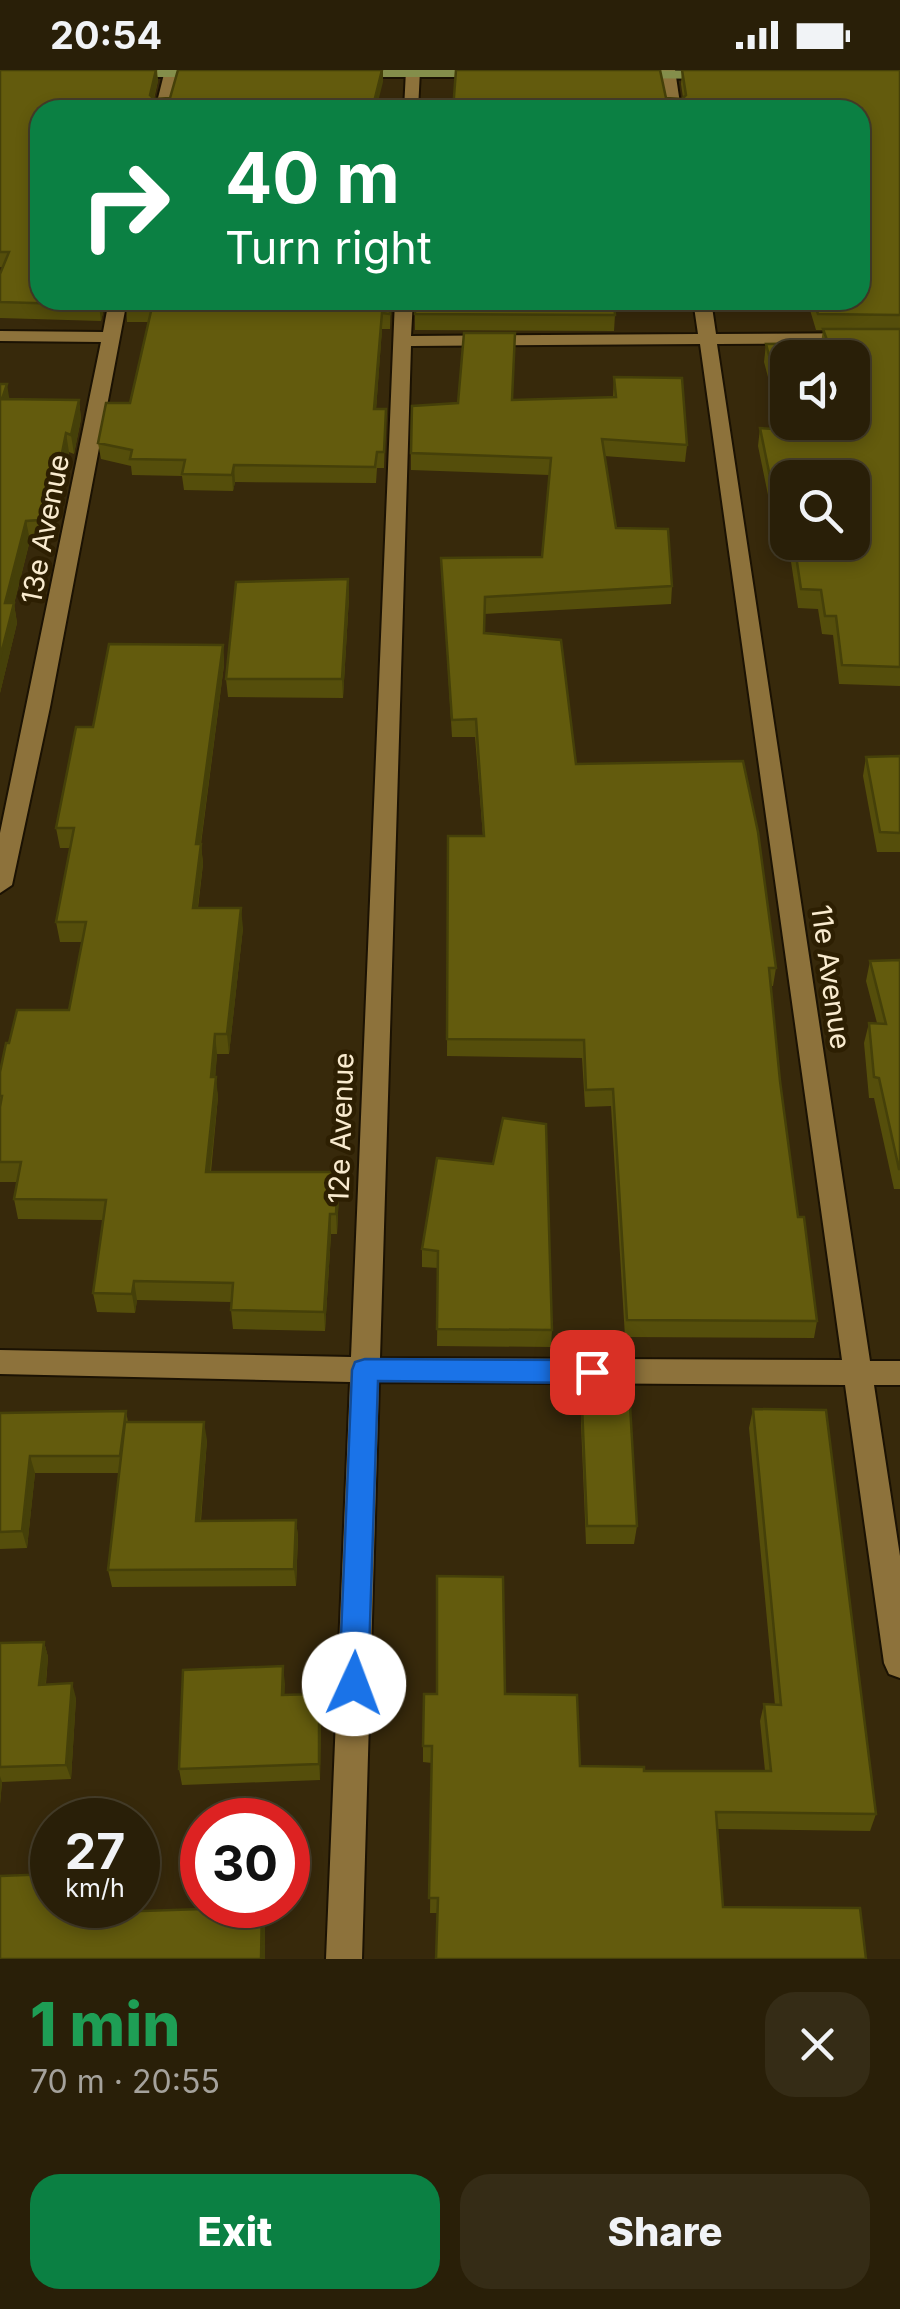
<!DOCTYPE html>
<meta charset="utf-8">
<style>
:root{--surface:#291f08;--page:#352c16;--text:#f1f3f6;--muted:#a5a29c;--line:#453d29;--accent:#0b8043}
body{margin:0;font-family:Inter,sans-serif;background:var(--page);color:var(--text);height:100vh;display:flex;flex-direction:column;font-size:38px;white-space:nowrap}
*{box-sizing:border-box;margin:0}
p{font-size:32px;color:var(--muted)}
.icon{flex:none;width:55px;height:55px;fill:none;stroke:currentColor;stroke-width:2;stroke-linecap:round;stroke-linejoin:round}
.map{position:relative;height:1889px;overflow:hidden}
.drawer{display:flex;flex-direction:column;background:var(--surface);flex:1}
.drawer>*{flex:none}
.top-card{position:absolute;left:30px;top:30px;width:840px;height:210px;border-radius:30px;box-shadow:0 5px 15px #0003,0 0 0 2px var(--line);background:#0b8043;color:#fff;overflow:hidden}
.controls{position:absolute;left:770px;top:270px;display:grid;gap:20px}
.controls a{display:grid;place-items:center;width:100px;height:100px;border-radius:20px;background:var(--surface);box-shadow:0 5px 15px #0003,0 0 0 2px var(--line);font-size:50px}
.speed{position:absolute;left:30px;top:1728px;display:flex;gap:20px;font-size:50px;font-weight:700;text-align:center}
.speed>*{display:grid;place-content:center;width:130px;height:130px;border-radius:50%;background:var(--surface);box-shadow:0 5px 15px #0003,0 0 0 2px var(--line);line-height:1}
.speed small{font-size:25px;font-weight:400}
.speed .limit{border:15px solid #d22;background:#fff;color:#111}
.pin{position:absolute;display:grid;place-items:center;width:85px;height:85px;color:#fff;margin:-42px;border-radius:20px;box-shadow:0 5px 15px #0006}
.me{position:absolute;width:110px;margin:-55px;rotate:2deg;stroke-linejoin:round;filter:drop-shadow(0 0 8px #0008)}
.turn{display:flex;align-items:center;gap:35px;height:210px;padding:0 30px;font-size:45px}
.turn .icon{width:130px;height:130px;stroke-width:2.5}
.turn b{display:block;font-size:70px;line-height:85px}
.round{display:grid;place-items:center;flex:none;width:105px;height:105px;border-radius:30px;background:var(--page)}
.head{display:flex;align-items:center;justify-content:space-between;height:170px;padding:0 30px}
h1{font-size:60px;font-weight:800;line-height:75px;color:#1e9e55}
.action{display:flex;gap:20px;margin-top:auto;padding:20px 30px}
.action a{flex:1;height:115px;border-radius:30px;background:var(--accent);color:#fff;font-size:40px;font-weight:800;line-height:115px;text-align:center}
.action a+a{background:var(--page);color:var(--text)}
.status{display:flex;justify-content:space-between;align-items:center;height:70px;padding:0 50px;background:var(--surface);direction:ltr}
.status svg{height:28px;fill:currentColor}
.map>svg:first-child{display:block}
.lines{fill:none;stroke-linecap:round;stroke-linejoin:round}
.street-casing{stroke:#1b1203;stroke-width:4}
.secondary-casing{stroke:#1b1203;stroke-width:4}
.street{fill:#8d723b;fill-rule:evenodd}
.secondary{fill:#848e4b;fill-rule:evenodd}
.wall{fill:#554e0b}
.shaded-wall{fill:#454009}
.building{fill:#635b0d;stroke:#454009;stroke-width:2.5;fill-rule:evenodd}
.route{fill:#1a73e8;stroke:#114b97;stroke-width:2.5}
.labels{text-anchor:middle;stroke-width:9;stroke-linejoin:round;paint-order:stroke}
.street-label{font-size:28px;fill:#f9ebcf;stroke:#2d1f02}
</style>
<div class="status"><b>20:54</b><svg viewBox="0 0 49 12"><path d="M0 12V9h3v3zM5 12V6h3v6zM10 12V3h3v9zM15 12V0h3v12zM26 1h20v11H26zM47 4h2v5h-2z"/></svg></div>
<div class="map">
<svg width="900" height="1889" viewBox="0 0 900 1889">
<rect width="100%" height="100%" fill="#37290b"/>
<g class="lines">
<defs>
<path id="street" d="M165 0H179L169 40H155Z
M406 0H420L418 40H404Z
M661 0H675L681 40H667Z
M109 230H127L50 637 12 815 0 823V763L101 272 0 271V261L103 262Z
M395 230H413L411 266 698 264 693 230H711L716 264 900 263V273L717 274 870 1291H900V1315H874L900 1486V1608L889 1604 884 1593 845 1315 379 1312 362 1889H326L350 1312 0 1304V1280L351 1287ZM700 274 842 1290 380 1288 411 276Z"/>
<path id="secondary" d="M120 0H215L217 3 210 7H125L120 6Z
M345 0H495L497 3 490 7H350L345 6Z
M629 0 715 1 722 5 715 9 630 8 623 4Z"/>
</defs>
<use href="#street" class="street-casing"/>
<use href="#secondary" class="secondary-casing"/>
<use href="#street" class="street"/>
<use href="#secondary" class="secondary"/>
</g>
<path class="wall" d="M0 0H157L158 11 154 29 170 28 383 0V12L40 40 106 230 101 251 0 248V204L3 197H0Z
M682 0H900V616L839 614 833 565 822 564 818 539 798 538 788 472H852L788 408V469H777L758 376 760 358 782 360 764 292 766 274 821 273 823 260H816L807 230H860L666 28H683L681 14Z
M126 230H391L390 259H382L376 339H386L384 398H377L376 413 235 412 233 421 184 420 182 406 132 405 131 396 101 389 98 373 130 333 148 252H127Z
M415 230 615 245 614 261 415 260Z
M614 307 687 375 685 392 604 386 616 458 672 516 671 534 484 544V563L576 694 776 898 773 916H770L780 1011 798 1147 817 1251 814 1268 625 1267 611 1036 585 1037 582 988 447 986 448 766H483L475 667H452L441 488 542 487 549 405 411 400V383L613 327Z
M0 314 10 329 79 330 81 349 74 384 69 382 64 407H60L42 470H30L14 534 17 553 0 623Z
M348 509 349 527 343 628 228 627 226 609Z
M223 575 224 595 201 774 203 794 198 838 243 858 229 984H217L215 1007 218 1027 211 1102H338L339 1122 337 1164H331L325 1261 233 1259 231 1240V1232L137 1230 135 1243 97 1242 93 1223 103 1150 18 1149 14 1129 17 1112H0V1002L9 973 69 940 82 872H60L56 852 70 778H60L56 758 93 657Z
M900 686V782H877L863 706 866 687Z
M900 890V1119H894L874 1028H869L864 973 869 953H877L866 911 870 891Z
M493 1094 552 1260 551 1277 437 1276 438 1198 422 1197V1179Z
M582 1335 637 1456 634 1474H586L581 1354Z
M753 1339 876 1744 870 1761 717 1759 437 1843H430L432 1693 423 1692V1676L505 1624 580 1696 644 1701H765L760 1651 764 1634 775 1635 749 1358Z
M126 1341 128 1352 207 1370 201 1451 296 1450 298 1467 296 1516 112 1517 108 1500 119 1403H35L27 1478 0 1479V1343Z
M44 1572 48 1587 46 1614 76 1628 71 1709 2 1712 0 1734V1573Z
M283 1596 284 1625 321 1641 320 1710 182 1715 179 1699Z"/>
<path class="shaded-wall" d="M156 0 158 11 151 39 150 25Z
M383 0V12L376 40H372Z
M100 230H106L101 251 99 235Z
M382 243V259L375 355 374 339Z
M7 314 10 333 2 329Z
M79 330 81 349 74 384 71 365Z
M66 363 69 382 64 407 61 388Z
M57 387 60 407 42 470 39 450Z
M234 395 235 412 233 421 232 405Z
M26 451 30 470 14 534 17 553 0 623V588L5 533Z
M348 509 349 527 343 628 342 609Z
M223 575 224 595 198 794 196 774Z
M201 774 203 794 195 858 193 838Z
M241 838 243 858 229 984 227 964Z
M215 964 217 984 214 1027 211 1007Z
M216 1007 218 1027 208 1121 206 1102Z
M338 1102 339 1122 337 1164 336 1144Z
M330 1144 331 1164 325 1261 324 1242Z
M134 1211 137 1230 135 1243 132 1224Z
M204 1352 207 1370 199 1468 196 1451Z
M30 1386 35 1403 27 1478 22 1461Z
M296 1450 298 1467 296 1516 294 1499Z
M44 1572 48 1587 44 1630 39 1615Z
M283 1596 285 1614 284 1642 282 1625Z
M72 1613 76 1628 71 1709 66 1695Z
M319 1624 321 1641 320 1710 319 1694Z
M0 1706 2 1712 0 1734Z
M114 1835H121L119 1861 113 1842Z
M262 1837 265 1855V1889H261Z"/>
<path class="building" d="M0 0H156L150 25 154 29 170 28 178 0H382L372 40H40V230H100L99 235 0 232V204L9 182H0Z
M456 0H660L666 28 682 29 686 25 682 0H900V245L818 244 813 230H860V40H453Z
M126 230H390V244L382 243 374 339H386L384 382H377L375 397 234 395 232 405 182 404 185 390 130 389 132 380 98 373 106 333H130L152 237 125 236Z
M415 230H614L615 245 415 244Z
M823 259H900V597L842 595 836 546H825L821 520 801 519 794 472H852V408H788V451H779L760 358 789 360 766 274 828 273ZM788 288H852V352H788Z
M464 263H515L512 330 616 327 614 307 682 308 687 375 602 369 616 458 668 459 672 516 485 527 484 563 561 570 576 694 743 691 758 762 776 898H769L780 1011 798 1147H804L817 1251 627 1250 613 1019 586 1020 584 970 447 969 448 766H484L476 649 452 650 441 488 542 487 551 388 411 383 412 336 458 333Z
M0 314H7L2 329 79 330 71 365 66 363 61 388 57 387 39 450 26 451 5 533H14L0 588Z
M348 509 342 609H226L236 512Z
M109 574 223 575 196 774H201L193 838H241L227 964H215L211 1007H216L206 1102H338L336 1144H330L324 1242 231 1240 233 1213 134 1211 132 1224 93 1223 106 1130 14 1129 21 1092H0V1037L2 1026H0V1002L6 973H9L17 940H69L86 852H56L74 758H56L76 657H93Z
M900 686V763L880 762 866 687Z
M900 890V1099H899L879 1008 874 1007 869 953 886 954 870 891Z
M503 1048 546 1054 552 1260 437 1259 438 1181 422 1179 437 1088 493 1094Z
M582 1335H630L637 1456H587Z
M753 1339 826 1340 876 1744 716 1742 723 1837 860 1838 866 1889H436L438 1828H429L432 1676H423L424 1624H437V1506L503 1507 505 1624 577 1625 580 1696 644 1697V1701H771L764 1634 781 1635Z
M126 1341 120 1386H30L22 1461 0 1462V1343Z
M125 1352H204L196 1451 296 1450 294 1499 108 1500Z
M44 1572 39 1615 72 1613 66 1695 0 1697V1573Z
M283 1596 282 1625 319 1624V1694L179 1699 183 1600Z
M52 1804V1835H114L113 1842 262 1837 261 1889H0V1806Z"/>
<path class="route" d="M365 1289 592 1290 602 1294 606 1302 602 1309 592 1313 378 1311 368 1614 364 1624 354 1628 343 1624 339 1614 352 1300 355 1292Z"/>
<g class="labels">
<g class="street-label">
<text transform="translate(45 459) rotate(-79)" y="10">13e Avenue</text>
<text transform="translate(831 907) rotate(82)" y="10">11e Avenue</text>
<text transform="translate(341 1058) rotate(-88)" y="10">12e Avenue</text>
</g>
</g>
</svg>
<div class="controls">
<a><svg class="icon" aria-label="sound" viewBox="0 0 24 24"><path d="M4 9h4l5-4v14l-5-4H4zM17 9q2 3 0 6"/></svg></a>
<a><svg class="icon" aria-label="search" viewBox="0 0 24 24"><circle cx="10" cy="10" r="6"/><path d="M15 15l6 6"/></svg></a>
</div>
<div class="speed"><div>27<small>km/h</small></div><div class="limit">30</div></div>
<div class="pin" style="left:592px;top:1302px;background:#d93025"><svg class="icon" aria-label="arrive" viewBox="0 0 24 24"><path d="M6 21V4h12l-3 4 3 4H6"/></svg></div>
<svg class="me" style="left:354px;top:1614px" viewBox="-20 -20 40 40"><circle r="19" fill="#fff"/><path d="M0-13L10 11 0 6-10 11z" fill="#1a73e8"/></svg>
<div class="top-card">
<div class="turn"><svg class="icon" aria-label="right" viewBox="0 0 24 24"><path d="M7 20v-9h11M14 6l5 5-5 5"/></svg><div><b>40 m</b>Turn right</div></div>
</div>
</div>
<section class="drawer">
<div class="head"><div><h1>1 min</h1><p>70 m · 20:55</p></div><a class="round"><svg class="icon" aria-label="close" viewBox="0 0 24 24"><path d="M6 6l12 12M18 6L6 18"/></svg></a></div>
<div class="action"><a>Exit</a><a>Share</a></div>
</section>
